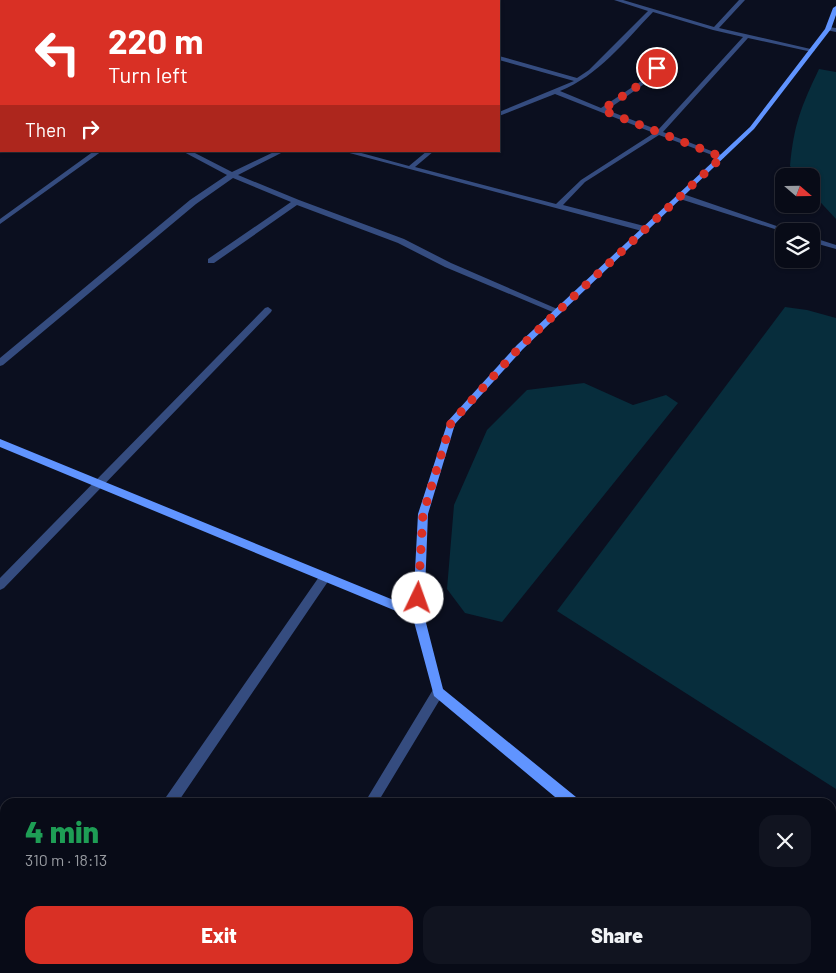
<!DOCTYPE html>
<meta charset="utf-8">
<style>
:root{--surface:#080b17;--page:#111420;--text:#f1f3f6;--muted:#989ba1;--line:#292b36;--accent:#d93025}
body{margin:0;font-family:Barlow,sans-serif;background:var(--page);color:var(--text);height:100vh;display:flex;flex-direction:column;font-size:19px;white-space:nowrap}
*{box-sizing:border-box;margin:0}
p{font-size:16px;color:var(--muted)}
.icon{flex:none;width:28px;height:28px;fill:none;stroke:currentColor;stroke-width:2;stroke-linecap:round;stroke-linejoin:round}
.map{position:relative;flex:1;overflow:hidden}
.panel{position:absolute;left:0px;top:798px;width:836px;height:176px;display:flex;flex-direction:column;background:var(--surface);border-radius:15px 15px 0 0;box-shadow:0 1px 4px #0004,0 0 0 1px var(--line)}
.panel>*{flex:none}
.banner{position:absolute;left:0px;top:0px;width:500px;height:152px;box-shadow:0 1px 4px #0004,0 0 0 1px var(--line);background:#d93025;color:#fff;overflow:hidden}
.needle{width:32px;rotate:110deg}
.fabs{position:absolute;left:775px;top:168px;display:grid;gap:10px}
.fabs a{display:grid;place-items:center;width:45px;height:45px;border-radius:10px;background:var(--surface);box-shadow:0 1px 4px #0004,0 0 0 1px var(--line);font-size:25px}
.pin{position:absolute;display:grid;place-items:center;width:42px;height:42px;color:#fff;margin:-21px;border:2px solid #fff;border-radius:50%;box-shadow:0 1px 5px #0007}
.me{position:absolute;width:55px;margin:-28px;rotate:3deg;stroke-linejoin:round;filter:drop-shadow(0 0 4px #0008)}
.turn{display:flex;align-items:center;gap:18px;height:105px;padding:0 25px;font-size:22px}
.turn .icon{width:65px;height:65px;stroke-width:2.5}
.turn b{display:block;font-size:35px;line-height:42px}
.then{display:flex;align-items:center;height:48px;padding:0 25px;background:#0003;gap:10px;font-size:19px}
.round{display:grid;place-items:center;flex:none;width:52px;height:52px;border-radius:15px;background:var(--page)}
.headline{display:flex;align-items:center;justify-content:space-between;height:85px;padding:0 25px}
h1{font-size:30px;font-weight:800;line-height:38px;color:#1e9e55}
.action{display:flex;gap:10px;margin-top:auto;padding:10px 25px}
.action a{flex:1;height:58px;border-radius:15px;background:var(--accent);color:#fff;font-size:20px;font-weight:800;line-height:58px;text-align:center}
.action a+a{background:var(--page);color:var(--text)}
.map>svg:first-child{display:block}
.water{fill:#072d3c}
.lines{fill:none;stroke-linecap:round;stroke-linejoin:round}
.lane{fill:#354c7f;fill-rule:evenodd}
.street{fill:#354c7f;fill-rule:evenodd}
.secondary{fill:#6094ff;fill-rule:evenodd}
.route{stroke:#d93025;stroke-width:9;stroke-dasharray:0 16.2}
</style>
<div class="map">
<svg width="836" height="973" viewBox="0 0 836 973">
<rect width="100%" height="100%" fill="#0b0f1f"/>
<path class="water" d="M819 69 836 72V219L811 192V176H799L790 166C794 124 801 107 819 69Z
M785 307 807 310 836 318V789L557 611Z
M584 383 633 405 666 395 678 403 502 622 465 613 447 589 454 505 487 430 527 390Z"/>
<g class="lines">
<path class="lane" d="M828 27 836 28V32L826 30V28Z
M741 969H756L755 973H740Z"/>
<path class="street" d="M220 0H226V1H221Z
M614 0H623L714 27 739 0H745L719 28 815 50 812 52 748 38 663 132 724 156V158H720L659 135 585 182 563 205 648 227V231H642L342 151H354L409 166 427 151H434L415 167 556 204 581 180 654 133 555 94 499 116V112L574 81 499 60V56L577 78 589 70 648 11ZM653 12 713 30 743 37 658 130 607 110 650 80 660 68 659 67H655L646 78 601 108 560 91C598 76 625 41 653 12Z
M0 49H1V53H0Z
M94 151H102L0 224V219Z
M182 151H191L232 172 276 151H285L238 175 299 200 404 239 451 263 562 311 561 313H555L445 267 398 243 297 205 214 263H208V259L291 202 233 178 196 204 3 365 0 366V358L190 200 227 175Z
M677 194H683L791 231 784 232 677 198Z
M811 237 836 245V249L811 242Z
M268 307 272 310 271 312 4 588 0 590V578L265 308Z
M325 572 329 574 330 577 329 580 178 802H165L166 797 321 574Z
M438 686 442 688 444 692 442 696 378 802H365L434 688Z
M0 924 5 926V941L0 939Z
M57 969H77L78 973H58Z
M261 969H277L276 973H260Z"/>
<path class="secondary" d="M836 6V15L831 29 754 129 523 349 455 424 428 514 424 615 443 689 576 797 577 802H561L434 696 413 618 0 447V439L413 608 418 514 448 421 517 345 750 127 825 29 833 8Z
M763 969H781L782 973H764Z"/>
</g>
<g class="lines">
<path class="route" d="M418 598 423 514 451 423 520 347 722 157 602 110 648 79 657 68"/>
</g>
</svg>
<div class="fabs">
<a><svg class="needle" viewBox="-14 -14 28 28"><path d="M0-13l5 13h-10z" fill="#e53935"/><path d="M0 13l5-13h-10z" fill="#989ba1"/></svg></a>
<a><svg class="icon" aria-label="layers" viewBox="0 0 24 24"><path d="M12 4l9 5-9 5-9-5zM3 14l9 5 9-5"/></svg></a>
</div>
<div class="pin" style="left:657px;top:68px;background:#d93025"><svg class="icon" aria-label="arrive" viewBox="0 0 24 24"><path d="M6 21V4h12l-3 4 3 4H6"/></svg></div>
<svg class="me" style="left:418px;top:598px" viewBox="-20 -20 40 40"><circle r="19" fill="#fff"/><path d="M0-13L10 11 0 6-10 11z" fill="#d93025"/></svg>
<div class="banner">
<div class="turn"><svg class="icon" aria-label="left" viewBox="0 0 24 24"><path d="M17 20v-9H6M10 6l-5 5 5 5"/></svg><div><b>220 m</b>Turn left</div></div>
<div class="then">Then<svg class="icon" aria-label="right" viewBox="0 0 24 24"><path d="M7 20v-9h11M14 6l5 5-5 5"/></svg></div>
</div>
<section class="panel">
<div class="headline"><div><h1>4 min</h1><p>310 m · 18:13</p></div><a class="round"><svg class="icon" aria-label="close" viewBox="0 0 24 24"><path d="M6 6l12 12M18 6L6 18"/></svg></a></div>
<div class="action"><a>Exit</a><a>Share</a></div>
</section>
</div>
